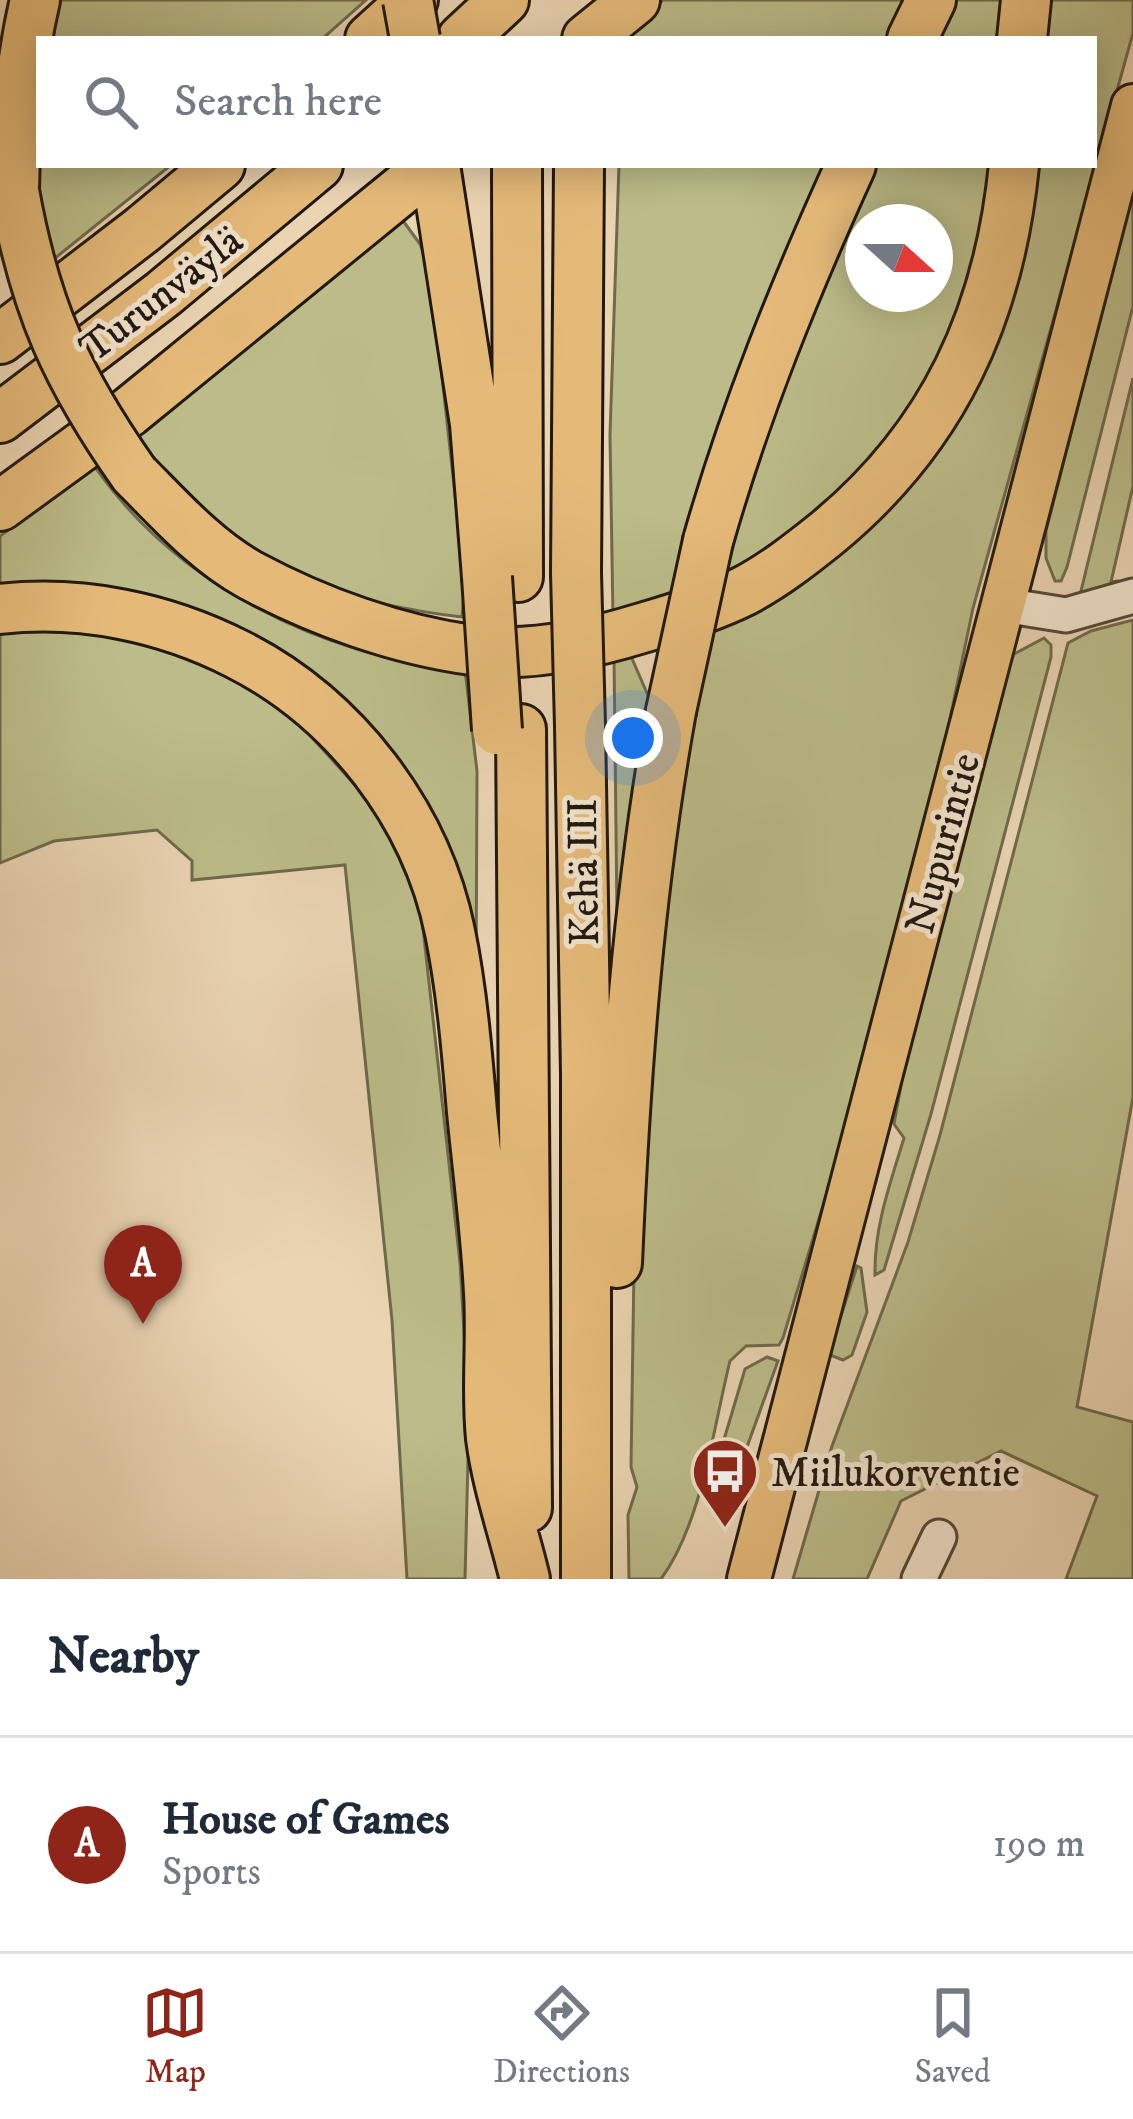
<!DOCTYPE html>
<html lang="en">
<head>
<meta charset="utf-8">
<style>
	body { margin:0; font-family:"IM FELL DW Pica",serif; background:#f2f2f3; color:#1f2937 }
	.compass { position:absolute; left:845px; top:204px; width:108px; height:108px; border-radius:50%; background:#fff; box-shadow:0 6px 30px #0003; rotate:111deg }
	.you { position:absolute; left:633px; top:738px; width:42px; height:42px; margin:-30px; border:9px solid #fff; border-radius:50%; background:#1a73e8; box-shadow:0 0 0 18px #1a73e833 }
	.badge { display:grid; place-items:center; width:78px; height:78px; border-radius:50%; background:#8f2418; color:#fff; font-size:39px; font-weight:700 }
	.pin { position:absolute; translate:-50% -99px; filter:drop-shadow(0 3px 6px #0008) }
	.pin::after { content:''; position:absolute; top:63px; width:42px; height:36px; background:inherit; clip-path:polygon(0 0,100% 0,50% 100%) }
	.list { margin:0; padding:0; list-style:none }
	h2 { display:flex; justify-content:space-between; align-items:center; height:156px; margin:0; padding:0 48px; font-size:51px }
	h2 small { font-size:39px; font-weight:400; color:#747a83 }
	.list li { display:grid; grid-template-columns:78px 1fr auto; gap:36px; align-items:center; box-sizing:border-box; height:216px; padding:0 48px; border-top:3px solid #e0e1e3 }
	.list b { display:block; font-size:45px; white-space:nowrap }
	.list p { margin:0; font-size:39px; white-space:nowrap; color:#747a83 }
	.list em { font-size:39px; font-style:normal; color:#747a83 }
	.icon { flex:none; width:66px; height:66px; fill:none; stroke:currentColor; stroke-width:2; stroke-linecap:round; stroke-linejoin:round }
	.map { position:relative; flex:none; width:1133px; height:1579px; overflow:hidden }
	.search { position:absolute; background:#fff; box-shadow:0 6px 30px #0003; left:36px; right:36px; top:36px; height:132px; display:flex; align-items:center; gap:30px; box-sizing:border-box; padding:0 42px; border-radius:0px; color:#747a83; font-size:45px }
	.sheet { height:372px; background:#fff }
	nav { display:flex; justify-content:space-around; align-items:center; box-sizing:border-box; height:168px; border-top:3px solid #e0e1e3; background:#fff; font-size:33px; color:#747a83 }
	nav a { display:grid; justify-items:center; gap:6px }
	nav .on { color:#8f2418 }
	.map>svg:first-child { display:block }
	.green { fill:#bbbc89; stroke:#6e6a4c; stroke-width:3; fill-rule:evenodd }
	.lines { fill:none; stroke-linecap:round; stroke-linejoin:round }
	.minor-casing { stroke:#534738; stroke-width:39 }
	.major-casing { stroke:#21180f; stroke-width:48 }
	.highway-casing { stroke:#21180f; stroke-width:54 }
	.minor { stroke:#f1e3cd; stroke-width:33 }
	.major { stroke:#e5ba79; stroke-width:42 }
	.highway { stroke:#e5ba79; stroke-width:48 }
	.highway-bridge-casing { stroke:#21180f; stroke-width:54; stroke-linecap:butt }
	.highway-bridge { stroke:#e5ba79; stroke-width:48 }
	.labels { text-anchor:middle; stroke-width:10; stroke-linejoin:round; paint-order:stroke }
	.street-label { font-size:42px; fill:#21180f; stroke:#f1e3cd }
	.poi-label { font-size:42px; fill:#21180f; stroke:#f1e3cd; text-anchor:start }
</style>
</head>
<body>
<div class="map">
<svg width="1133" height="1579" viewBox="0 0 1133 1579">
	<rect width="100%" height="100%" fill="#ead4b2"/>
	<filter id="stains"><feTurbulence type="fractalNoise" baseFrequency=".00167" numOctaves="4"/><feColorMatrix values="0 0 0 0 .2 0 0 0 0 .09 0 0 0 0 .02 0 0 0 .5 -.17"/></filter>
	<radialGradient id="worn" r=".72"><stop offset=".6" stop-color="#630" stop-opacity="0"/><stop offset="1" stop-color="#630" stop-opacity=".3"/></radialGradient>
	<!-- green -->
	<path class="green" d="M54 0H366L322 39H46Z
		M663 0H913L894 39H626V31Z
		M953 0H1006L1001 39H934Z
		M1042 0H1133V33L973 608 922 853 852 1109 783 1338 779 1345 746 1346 730 1361C713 1429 702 1523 661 1579H629L628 1515 637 1487 631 1467 635 1201 662 883 710 629 899 489 1028 165H1094V39H1038Z
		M39 72V165H171L49 263 34 177Z
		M619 165H833L673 593 613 618 610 435Z
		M873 165H992L987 239 941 358 900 429 853 492 761 557 723 573 767 419ZM863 222H935V294H863Z
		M1133 190V306L1067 567 1061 581H1055L1046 558V531Z
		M401 218 420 244 437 290 440 359 465 584 462 617C366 606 249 574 180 502 161 482 147 455 131 432Z
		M1133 378V486L1111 582 1117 581 1116 588 1080 595Z
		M95 467C178 586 323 657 465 670L477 771 476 986 306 674 231 624 171 603 0 589V536Z
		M1133 620V1097L1077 1407 1133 1422V1579H1066L1097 1496 1001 1451 901 1501 867 1579H793L832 1446 908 1242 940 1135 1068 643 1091 631Z
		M0 630 108 632 186 654 259 690 298 722 364 795 389 829 409 874 422 919 460 1263 469 1419 465 1579H407L392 1320 345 865 192 880V861L157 830 54 841 0 863Z
		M1044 638 1051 645V657L931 1114 884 1270 875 1275C874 1227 890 1184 904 1138L894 1124 914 1015 1000 683 1014 654Z
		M630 654 653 707 618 1002 614 656Z
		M857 1266 861 1268 867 1312 852 1355 843 1360 830 1355V1350Z
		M767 1357 778 1361 739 1469 728 1470 720 1453 745 1369Z"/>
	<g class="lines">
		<defs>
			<path id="minor" d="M1004 605 1066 615 1133 596
				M919 1579 939 1537"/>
			<path id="major" d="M749 1579 1133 106"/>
			<path id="highway" d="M370 39 413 0
				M462 39 504 0
				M587 39 635 0
				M912 39 931 0
				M1022 39 1026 0
				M435 165 475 424 487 577
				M517 165 518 577
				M14 191C15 126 20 64 35 0
				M0 339 142 230 220 165
				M0 418 163 294 318 165
				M134 474C170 510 205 550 250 575 317 611 397 640 472 650 528 658 590 644 642 628 677 618 712 607 744 591 773 576 801 554 826 534 944 437 999 315 1014 165
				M0 506 129 412 432 165
				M708 541C745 411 795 288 851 165
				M576 573 579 165
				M0 609C81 600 164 617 237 654 344 708 426 814 450 932 462 991 467 1052 472 1112 478 1172 486 1233 489 1293 492 1341 486 1390 491 1438 497 1485 514 1533 525 1579
				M580 726 586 1074V1579
				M521 729 527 1508
				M617 1263C625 1078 638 894 671 711"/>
		</defs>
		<!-- minor casing -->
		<use href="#minor" class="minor-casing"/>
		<!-- major casing -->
		<use href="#major" class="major-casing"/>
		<!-- highway casing -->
		<use href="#highway" class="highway-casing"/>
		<!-- minor -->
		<use href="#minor" class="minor"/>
		<!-- major -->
		<use href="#major" class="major"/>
		<!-- highway -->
		<use href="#highway" class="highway"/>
		<defs>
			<path id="highway-bridge" d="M408 0 415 39
				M14 191C35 308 66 377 134 474
				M576 573 580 726
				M487 577 497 730
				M671 711 708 541"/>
		</defs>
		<!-- highway-bridge casing -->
		<use href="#highway-bridge" class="highway-bridge-casing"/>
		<!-- highway-bridge -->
		<use href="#highway-bridge" class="highway-bridge"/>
	</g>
	<!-- icons -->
	<defs>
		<symbol id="bus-pin" viewBox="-11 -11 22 30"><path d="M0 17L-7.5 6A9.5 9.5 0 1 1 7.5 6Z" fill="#8f2418" stroke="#f1e3cd"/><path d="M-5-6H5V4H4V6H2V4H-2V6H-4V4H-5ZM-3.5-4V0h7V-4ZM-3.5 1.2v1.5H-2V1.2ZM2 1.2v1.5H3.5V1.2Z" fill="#fff"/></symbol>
	</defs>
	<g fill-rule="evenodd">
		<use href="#bus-pin" x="687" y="1433" width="76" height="104"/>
	</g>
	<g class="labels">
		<!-- street labels -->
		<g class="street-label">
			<text transform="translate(160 293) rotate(-38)" y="15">Turunväylä</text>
			<text transform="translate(941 843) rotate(-75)" y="15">Nupurintie</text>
			<text transform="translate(582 872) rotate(-91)" y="15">Kehä III</text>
		</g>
		<!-- poi labels -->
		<g class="poi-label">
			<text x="771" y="1486">Miilukorventie</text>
		</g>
	</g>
	<rect width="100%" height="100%" filter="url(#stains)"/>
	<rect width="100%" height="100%" fill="url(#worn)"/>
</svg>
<svg class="compass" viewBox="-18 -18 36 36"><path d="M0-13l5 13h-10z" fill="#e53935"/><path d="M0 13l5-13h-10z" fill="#747a83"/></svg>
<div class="you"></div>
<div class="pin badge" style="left:143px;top:1324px">A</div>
<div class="search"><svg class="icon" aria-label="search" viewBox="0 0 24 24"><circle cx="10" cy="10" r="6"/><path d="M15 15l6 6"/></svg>Search here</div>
</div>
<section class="sheet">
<h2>Nearby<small></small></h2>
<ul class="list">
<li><span class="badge">A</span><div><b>House of Games</b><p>Sports</p></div><em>190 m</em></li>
</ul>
</section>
<nav>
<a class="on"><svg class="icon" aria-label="map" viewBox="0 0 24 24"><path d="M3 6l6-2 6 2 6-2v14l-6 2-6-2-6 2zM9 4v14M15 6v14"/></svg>Map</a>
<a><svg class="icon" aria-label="directions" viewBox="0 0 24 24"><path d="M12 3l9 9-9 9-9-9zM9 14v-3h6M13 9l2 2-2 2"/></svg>Directions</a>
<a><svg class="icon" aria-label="saved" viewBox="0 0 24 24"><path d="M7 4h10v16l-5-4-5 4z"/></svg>Saved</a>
</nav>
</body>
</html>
